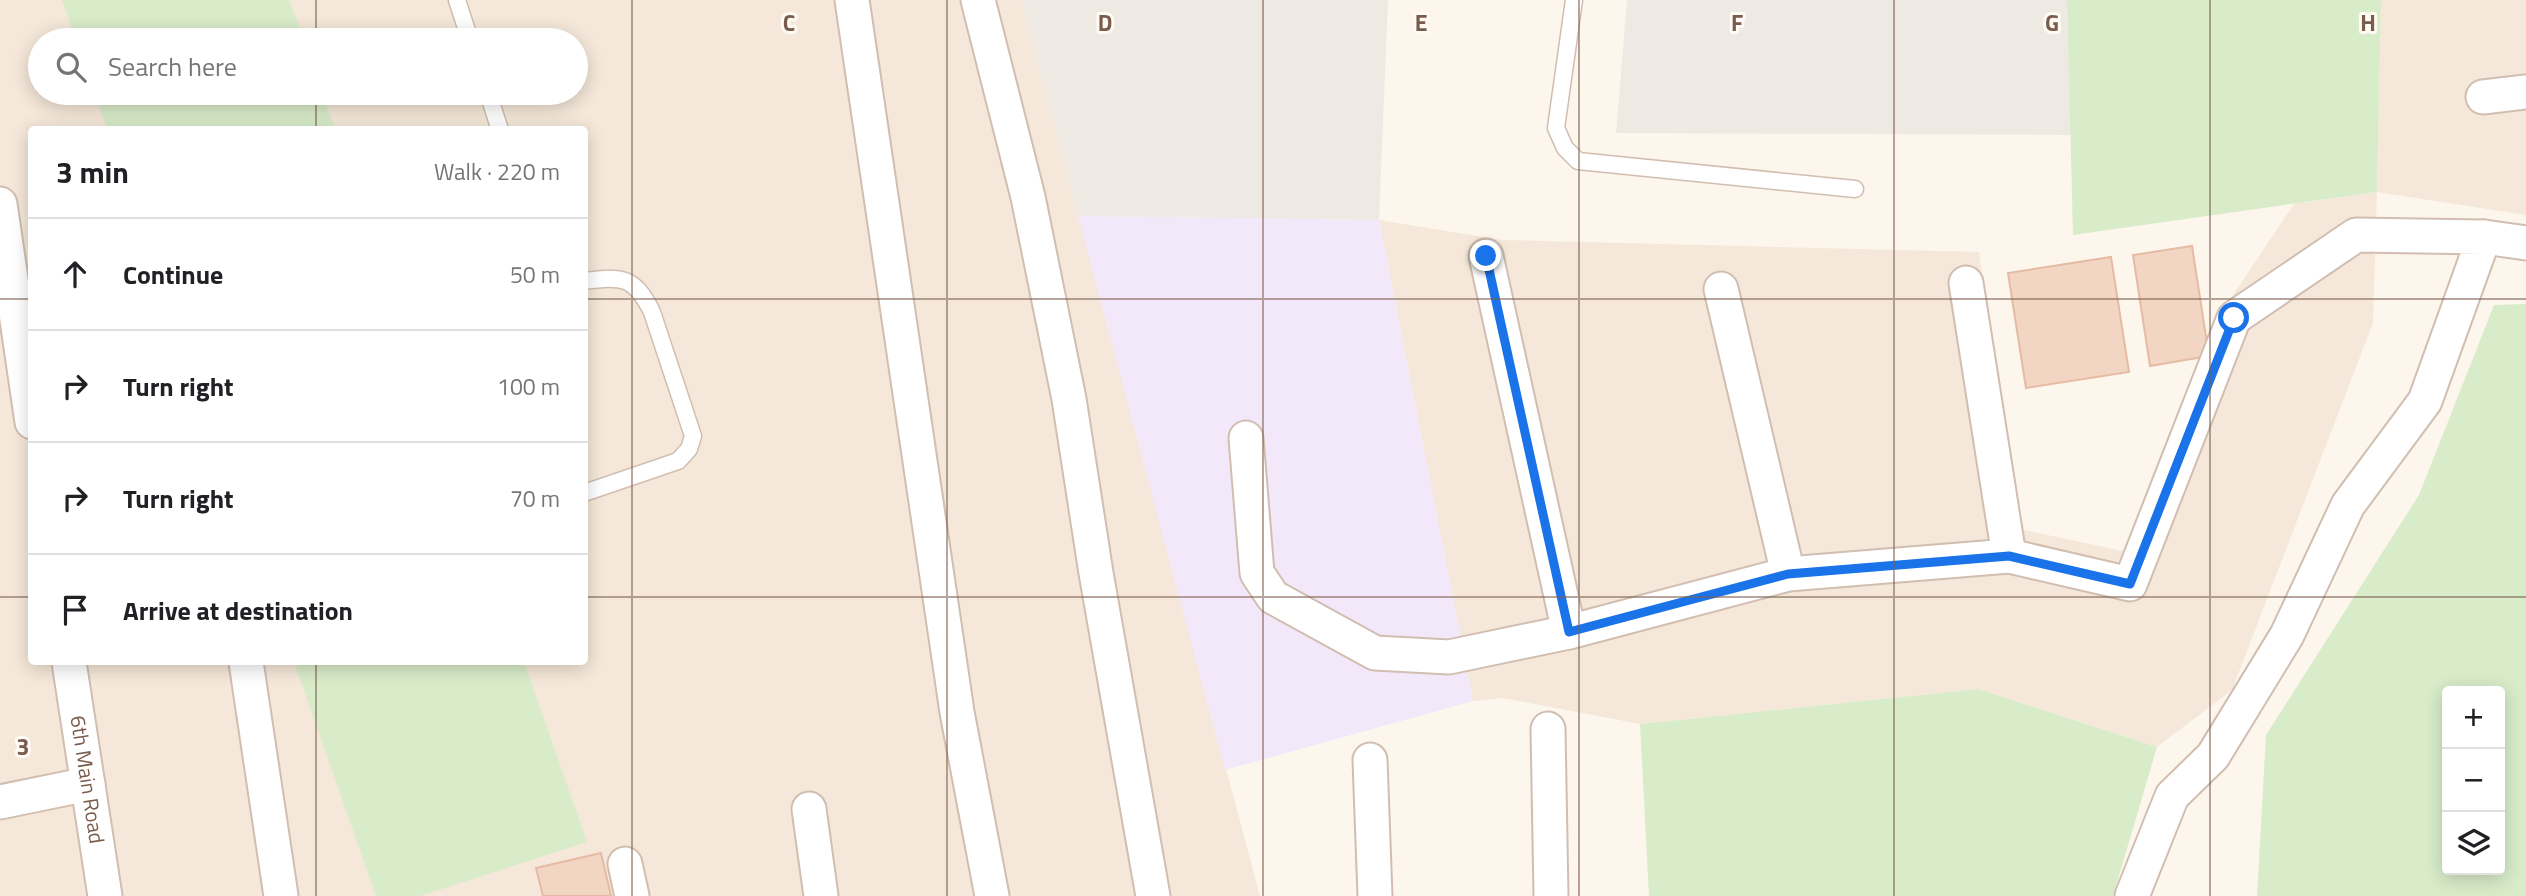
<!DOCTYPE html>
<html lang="en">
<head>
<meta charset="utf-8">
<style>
	body { margin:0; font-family:"Titillium Web",sans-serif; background:#f6f6f6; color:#202124 }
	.controls { position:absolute; right:21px; bottom:21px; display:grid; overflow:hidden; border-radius:7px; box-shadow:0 4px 18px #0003 }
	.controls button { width:63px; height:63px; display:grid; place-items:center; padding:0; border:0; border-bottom:2px solid #e0e0e0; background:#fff; color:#202124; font:35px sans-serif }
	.stop { position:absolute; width:21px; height:21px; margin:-16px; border:5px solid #1a73e8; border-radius:50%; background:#fff }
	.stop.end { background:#1a73e8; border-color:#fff; box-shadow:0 2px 7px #0008 }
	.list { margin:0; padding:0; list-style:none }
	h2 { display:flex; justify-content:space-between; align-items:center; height:91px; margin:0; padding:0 28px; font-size:30px }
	h2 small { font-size:23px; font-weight:400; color:#757577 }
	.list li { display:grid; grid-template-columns:46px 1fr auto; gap:21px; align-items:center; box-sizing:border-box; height:112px; padding:0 28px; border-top:2px solid #e0e0e0 }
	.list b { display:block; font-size:26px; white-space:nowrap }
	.list em { font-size:23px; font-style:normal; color:#757577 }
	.icon { flex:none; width:38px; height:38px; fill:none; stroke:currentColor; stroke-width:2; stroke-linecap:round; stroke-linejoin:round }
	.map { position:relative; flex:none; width:2526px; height:896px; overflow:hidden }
	.search { position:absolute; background:#fff; box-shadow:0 4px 18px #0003; left:28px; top:28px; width:560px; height:77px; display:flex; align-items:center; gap:18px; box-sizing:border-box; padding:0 24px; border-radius:38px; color:#757577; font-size:26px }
	.panel { position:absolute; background:#fff; box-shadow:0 4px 18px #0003; left:28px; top:126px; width:560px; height:539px; border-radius:7px }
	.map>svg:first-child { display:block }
	.residential { fill:#f5e8da; fill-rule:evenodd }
	.industrial { fill:#efe9e4 }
	.education { fill:#f3e8fa }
	.green { fill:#d8ecc9; fill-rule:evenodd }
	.building { fill:#f3d5c3; stroke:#e6bba3; stroke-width:2 }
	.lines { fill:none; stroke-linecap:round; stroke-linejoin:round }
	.lane-casing { stroke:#d1beb0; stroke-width:19 }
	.street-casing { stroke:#d1beb0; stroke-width:37 }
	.lane { stroke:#fff; stroke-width:16 }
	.street { stroke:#fff; stroke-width:33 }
	.route { stroke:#1a73e8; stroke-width:9 }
	.grid { fill:none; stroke:#7a5c4d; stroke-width:2; stroke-opacity:0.55 }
	.labels { text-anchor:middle; stroke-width:6; stroke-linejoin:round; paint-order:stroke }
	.street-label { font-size:21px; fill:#7a5c4d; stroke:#fffaf3 }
	.grid-label { font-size:23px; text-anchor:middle; font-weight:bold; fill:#7a5c4d; stroke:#fffaf3; stroke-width:6; stroke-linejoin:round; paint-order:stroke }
</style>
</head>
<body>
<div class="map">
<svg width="2526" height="896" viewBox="0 0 2526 896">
	<rect width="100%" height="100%" fill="#fdf6ec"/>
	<!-- residential -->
	<path class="residential" d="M0 0H1021L1260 896H0ZM40 40H576V93H40ZM32 130H584V662H32Z
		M2381 0H2526V215L2377 192 2373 323 2232 690 2157 747 1978 689 1640 724 1503 698 1473 701 1379 220 1502 240 1979 252 2019 529 2128 552 2225 307 2294 204 2377 192Z"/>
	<!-- industrial -->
	<path class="industrial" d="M1021 0H1388L1379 220 1078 216Z
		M1627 0H2067L2071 135 1616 133Z"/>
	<!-- education -->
	<path class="education" d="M1078 216 1379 220 1473 701 1225 770Z"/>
	<!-- green -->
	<path class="green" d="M62 0H289L304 40H76Z
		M2067 0H2381L2377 192 2073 235Z
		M94 93H322L335 129H107Z
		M2526 304V896H2257L2266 735 2419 495 2494 305ZM2500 691V870H2447V691Z
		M294 662H524L587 842 420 896H376Z
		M1978 689 2157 747 2113 896H1649L1640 724Z"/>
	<!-- building -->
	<path class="building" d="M2192 246 2209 356 2150 366 2133 255Z
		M2111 257 2129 372 2026 388 2008 273Z
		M601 853 611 896H543L536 868Z"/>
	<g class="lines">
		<defs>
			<path id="lane" d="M457 0 470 40
				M1574 0 1556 128 1565 148 1578 161 1855 189
				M488 93 500 130
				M584 281C622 276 634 276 652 312L693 436 689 449 678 461 584 493"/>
			<g id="street">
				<path d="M852 0 957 712 992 896"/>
				<path d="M978 0 1028 197 1069 399 1096 573 1153 896"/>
				<path d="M2483 97 2526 92"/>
				<path d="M0 204 32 422"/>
				<path d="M2484 237 2526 243"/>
				<path d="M1486 256 1569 632"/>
				<path d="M1966 283 2009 556"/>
				<path d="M1721 289 1788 574"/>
				<path d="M1246 438 1257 573 1273 597 1375 653 1449 657 1569 632 1788 574 2009 556 2130 584 2234 318 2356 235 2484 237 2425 401 2348 505 2287 635 2213 756 2172 796 2132 896"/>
				<path id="s1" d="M69 662 105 896"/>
				<path d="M246 662 281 896"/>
				<path d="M1548 729 1551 896"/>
				<path d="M1370 760 1375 896"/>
				<path d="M0 802 88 784"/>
				<path d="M809 809 821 896"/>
				<path d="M625 864 632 896"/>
			</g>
		</defs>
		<!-- lane casing -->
		<use href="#lane" class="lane-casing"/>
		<!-- street casing -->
		<use href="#street" class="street-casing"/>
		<!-- lane -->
		<use href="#lane" class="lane"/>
		<!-- street -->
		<use href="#street" class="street"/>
	</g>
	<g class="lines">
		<!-- route -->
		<path class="route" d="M1486 256 1569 632 1788 574 2009 556 2130 584 2234 318"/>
	</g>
	<!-- grid -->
	<path class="grid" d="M316 0V40M632 0V896M947 0V896M1263 0V896M1579 0V896M1894 0V896M2210 0V896M316 93V130M0 299H32M584 299H2526M0 597H32M584 597H2526M316 662V896"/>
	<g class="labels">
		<!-- street labels -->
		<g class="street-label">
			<text dy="7" stroke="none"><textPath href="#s1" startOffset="119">6th Main Road</textPath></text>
		</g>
	</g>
	<g class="grid-label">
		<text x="789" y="31">C</text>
		<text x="1105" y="31">D</text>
		<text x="1421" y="31">E</text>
		<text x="1737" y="31">F</text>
		<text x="2052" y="31">G</text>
		<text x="2368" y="31">H</text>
		<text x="23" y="755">3</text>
	</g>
</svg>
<div class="controls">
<button>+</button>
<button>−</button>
<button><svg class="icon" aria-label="layers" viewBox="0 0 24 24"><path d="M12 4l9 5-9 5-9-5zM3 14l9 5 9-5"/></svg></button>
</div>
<div class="stop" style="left:2234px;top:318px"></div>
<div class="stop end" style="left:1486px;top:256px"></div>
<div class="search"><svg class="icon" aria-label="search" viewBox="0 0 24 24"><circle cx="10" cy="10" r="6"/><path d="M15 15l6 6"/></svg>Search here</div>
<section class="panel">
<h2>3 min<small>Walk · 220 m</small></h2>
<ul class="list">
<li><svg class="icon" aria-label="ahead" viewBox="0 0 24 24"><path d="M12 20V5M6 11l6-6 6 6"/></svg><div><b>Continue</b></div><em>50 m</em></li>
<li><svg class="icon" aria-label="right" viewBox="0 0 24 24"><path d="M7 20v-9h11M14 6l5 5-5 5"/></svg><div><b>Turn right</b></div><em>100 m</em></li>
<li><svg class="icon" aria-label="right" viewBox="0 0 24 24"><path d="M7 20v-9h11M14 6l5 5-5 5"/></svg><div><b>Turn right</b></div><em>70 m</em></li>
<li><svg class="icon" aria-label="arrive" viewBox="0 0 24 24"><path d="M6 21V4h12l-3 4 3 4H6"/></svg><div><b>Arrive at destination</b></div></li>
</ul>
</section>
</div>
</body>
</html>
